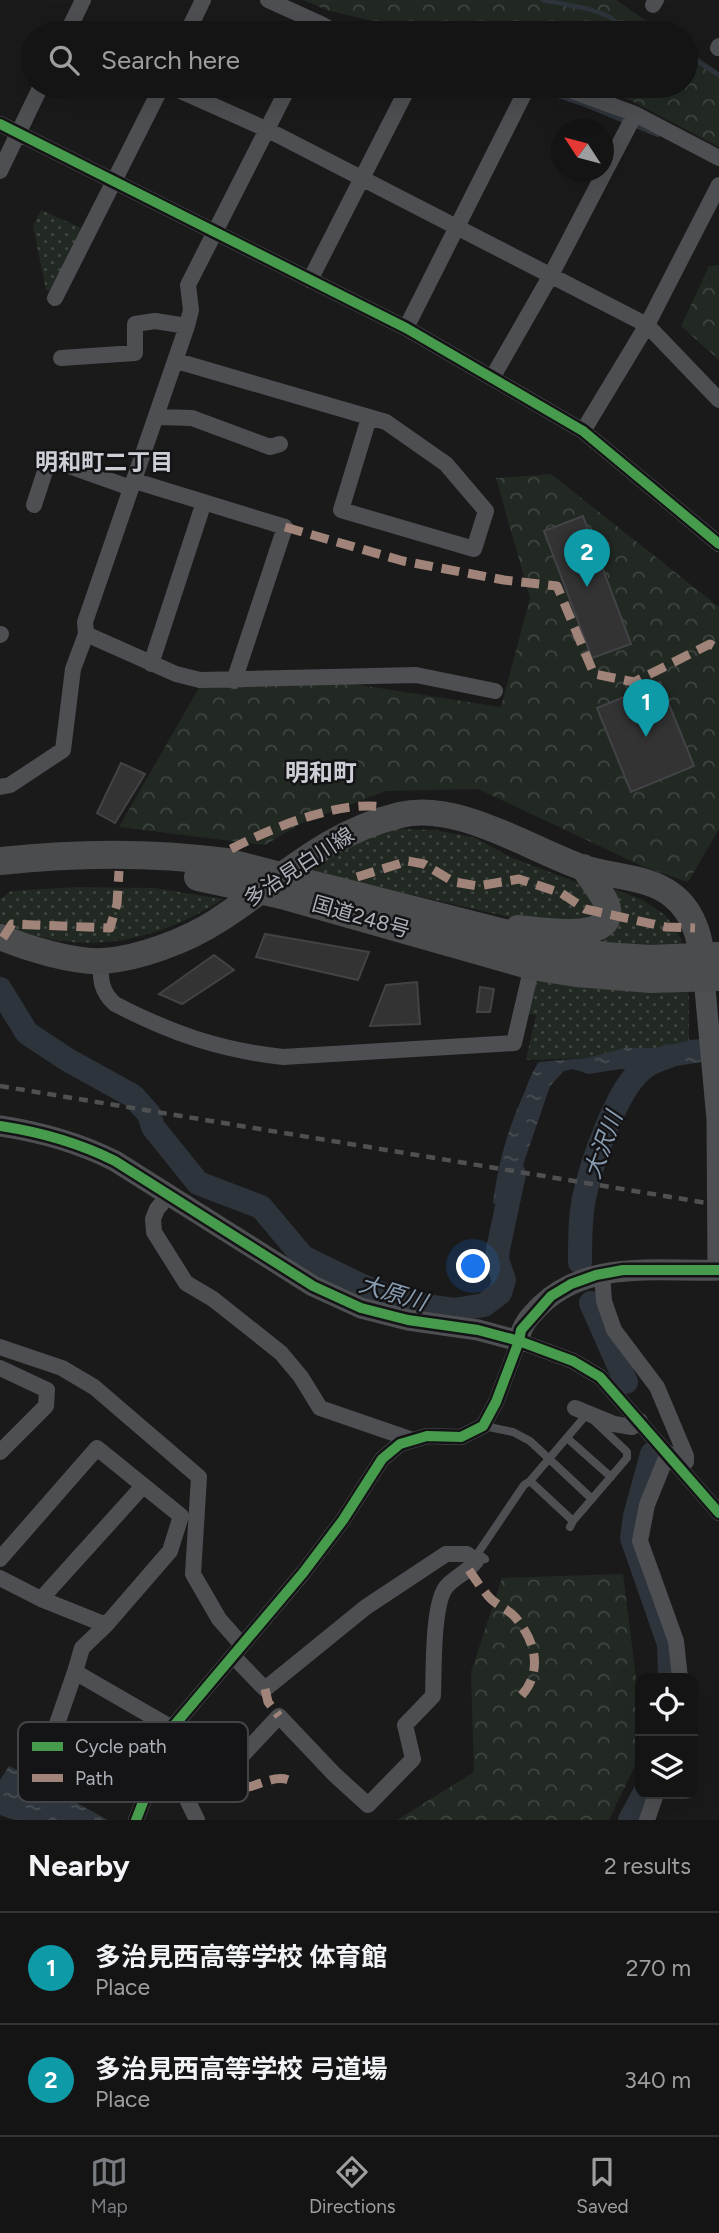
<!DOCTYPE html>
<html lang="en">
<head>
<meta charset="utf-8">
<style>
	body { margin:0; font-family:Figtree,"Noto Sans JP",sans-serif; background:#1d1d1d; color:#f1f3f6 }
	.controls { position:absolute; right:21px; bottom:21px; display:grid; overflow:hidden; border-radius:14px; box-shadow:0 7px 28px #0002 }
	.controls button { width:63px; height:63px; display:grid; place-items:center; padding:0; border:0; border-bottom:2px solid #333334; background:#141414; color:#f1f3f6; font:35px sans-serif }
	.compass { position:absolute; left:551px; top:119px; width:63px; height:63px; border-radius:50%; background:#141414; box-shadow:0 7px 28px #0002; rotate:306deg }
	.you { position:absolute; left:474px; top:1267px; width:24px; height:24px; margin:-18px; border:5px solid #fff; border-radius:50%; background:#1a73e8; box-shadow:0 0 0 10px #1a73e833 }
	.badge { display:grid; place-items:center; width:46px; height:46px; border-radius:50%; background:#797c81; color:#fff; font-size:23px; font-weight:700 }
	.pin { position:absolute; translate:-50% -58px; filter:drop-shadow(0 2px 4px #0008) }
	.pin::after { content:''; position:absolute; top:37px; width:24px; height:21px; background:inherit; clip-path:polygon(0 0,100% 0,50% 100%) }
	.list { margin:0; padding:0; list-style:none }
	h2 { display:flex; justify-content:space-between; align-items:center; height:91px; margin:0; padding:0 28px; font-size:30px }
	h2 small { font-size:23px; font-weight:400; color:#9d9ea0 }
	.list li { display:grid; grid-template-columns:46px 1fr auto; gap:21px; align-items:center; box-sizing:border-box; height:112px; padding:0 28px; border-top:2px solid #333334 }
	.list b { display:block; font-size:26px; white-space:nowrap }
	.list p { margin:0; font-size:23px; white-space:nowrap; color:#9d9ea0 }
	.list em { font-size:23px; font-style:normal; color:#9d9ea0 }
	.icon { flex:none; width:38px; height:38px; fill:none; stroke:currentColor; stroke-width:2; stroke-linecap:round; stroke-linejoin:round }
	.map { position:relative; flex:none; width:719px; height:1820px; overflow:hidden }
	.search { position:absolute; background:#141414; box-shadow:0 7px 28px #0002; left:21px; right:21px; top:21px; height:77px; display:flex; align-items:center; gap:18px; box-sizing:border-box; padding:0 24px; border-radius:38px; color:#9d9ea0; font-size:26px }
	.sheet { height:315px; background:#141414 }
	nav { display:flex; justify-content:space-around; align-items:center; box-sizing:border-box; height:98px; border-top:2px solid #333334; background:#141414; font-size:19px; color:#9d9ea0 }
	nav a { display:grid; justify-items:center; gap:4px }
	nav .on { color:#797c81 }
	.map>svg:first-child { display:block }
	.forest { fill:url(#forest-crowns) }
	.park { fill:url(#park-dots) }
	.water { fill:url(#water-ripples) }
	.lines { fill:none; stroke-linecap:round; stroke-linejoin:round }
	.stream { stroke:#2e343b; stroke-width:4.5 }
	.river { stroke:#2e343b; stroke-width:24 }
	.building { fill:#333334; stroke:#424346; stroke-width:2 }
	.service { stroke:#4e4f52; stroke-width:8 }
	.minor { stroke:#4e4f52; stroke-width:16 }
	.tertiary { stroke:#4e4f52; stroke-width:21 }
	.primary { stroke:#4b4c4e; stroke-width:26 }
	.trunk { stroke:#4b4c4e; stroke-width:28 }
	.rail { stroke:#4f5052; stroke-width:4.5; stroke-dasharray:9 7; stroke-linecap:butt }
	.trunk-bridge { stroke:#4b4c4e; stroke-width:28 }
	.quiet { stroke:#a18479; stroke-width:9; stroke-dasharray:18 9; stroke-linecap:butt }
	.cycleway-casing { stroke:#141416; stroke-width:15 }
	.cycleway { stroke:#469c4c; stroke-width:10 }
	.labels { text-anchor:middle; stroke-width:5; stroke-linejoin:round; paint-order:stroke }
	.street-label { font-size:21px; fill:#acb0b9; stroke:#141416 }
	.neighbourhood-label { font-size:23px; font-weight:bold; fill:#cdcfd6; stroke:#141416 }
	.water-label { font-size:23px; font-style:italic; fill:#879cb1; stroke:#141416 }
	.quarter-label { font-size:24px; font-weight:bold; fill:#cdcfd6; stroke:#141416 }
	.key { fill:#141416; stroke:#424347; stroke-width:2 }
	.key-label { font-size:19px; fill:#acb0b9 }
</style>
</head>
<body>
<div class="map">
<svg width="719" height="1820" viewBox="0 0 719 1820">
	<defs>
		<pattern id="forest-crowns" width="20" height="18" patternUnits="userSpaceOnUse" patternTransform="scale(1.75)"><rect width="20" height="18" fill="#222923"/><path d="M2 6a3 3 0 1 1 6 0M12 15a3 3 0 1 1 6 0" fill="none" stroke="#3f4641"/></pattern>
		<pattern id="park-dots" width="8" height="8" patternUnits="userSpaceOnUse" patternTransform="scale(1.75)"><rect width="8" height="8" fill="#222923"/><path d="M2 2h.1M6 6h.1" fill="none" stroke="#3f4641" stroke-width="1.8" stroke-linecap="round"/></pattern>
		<pattern id="water-ripples" width="26" height="14" patternUnits="userSpaceOnUse" patternTransform="scale(1.75)"><rect width="26" height="14" fill="#2e343b"/><path d="M2 4q2-2 4 0t4 0M15 11q2-2 4 0t4 0" fill="none" stroke="#4a4f55"/></pattern>
	</defs>
	<rect width="100%" height="100%" fill="#1a1a1a"/>
	<!-- forest -->
	<path class="forest" d="M303 0H616L664 33H421L327 10Z
		M686 49 719 72V147L630 100 586 86H686Z
		M719 265V360L681 326 709 266Z
		M551 474 719 607V829L688 882 644 867 478 789 386 791 302 823 265 845 119 827 200 686 347 683 501 707 530 598 496 478Z
		M623 1574 640 1710V1755L609 1820H397L474 1772 471 1672 502 1578Z"/>
	<!-- park -->
	<path class="park" d="M41 210 84 229 52 293 46 290 33 226Z
		M392 829 435 830 476 838 510 857 576 882 611 888 641 899 665 915 677 931 681 939 689 998V1040L659 1048H625L587 1058 526 1060 536 1015 526 1014 544 925 343 879 312 869 336 850Z
		M77 887 154 888 223 899C152 945 79 957 0 924V899L11 891Z"/>
	<!-- water -->
	<path class="water" d="M719 1038V1059L646 1071 620 1069 589 1074 573 1069 564 1071 550 1086 524 1162 513 1208 493 1203C498 1164 508 1128 525 1091 529 1081 532 1071 539 1062L587 1058 625 1048H659L689 1040Z
		M9 1766 108 1820H15L0 1815V1780Z"/>
	<g class="lines">
		<!-- stream -->
		<path class="stream" d="M543 0 589 9 608 16 633 33
			M686 54 719 75
			M532 87 583 104 658 135"/>
		<!-- river -->
		<path class="river" d="M0 989 27 1033 68 1060 133 1096 149 1114 153 1127 198 1183 261 1207 303 1257 356 1283 394 1299 419 1305 454 1310 484 1305 500 1293 504 1280 497 1260 498 1249 514 1174
			M580 1262C580 1240 580 1219 584 1198 591 1165 617 1086 645 1067 651 1062 662 1059 669 1056
			M591 1303 626 1382
			M652 1454 635 1516 632 1538 669 1644 670 1678
			M630 1820 644 1794"/>
	</g>
	<!-- building -->
	<path class="building" d="M583 516 631 644 592 658 544 531Z
		M660 682 694 766 631 792 597 708Z
		M121 763 145 774 115 823 97 813Z
		M265 934 369 952 358 980 256 957Z
		M214 955 234 970 182 1004 159 994Z
		M417 982 420 1024 370 1026 386 985Z
		M480 987 494 989 490 1012H477Z"/>
	<g class="lines">
		<!-- service -->
		<path class="service" d="M484 1426 513 1432 530 1441 592 1499
			M567 1438 611 1477
			M530 1481 573 1521
			M476 1561 485 1559 478 1553 524 1485 530 1481 587 1414 627 1452V1458L573 1521 570 1527"/>
		<!-- minor -->
		<path class="minor" d="M268 0 321 24 337 33
			M653 5 656 0
			M67 33 83 0
			M187 33 203 0
			M718 48 719 46
			M169 86 266 129 647 325 719 400
			M559 86 635 114 719 158
			M0 124 406 328 492 378 583 431 719 544
			M0 171 41 86
			M310 280 409 86
			M55 298 162 86
			M406 328 528 86
			M61 358 135 353V324L155 321 187 326
			M177 361 386 422 446 464 486 511 474 549 341 510 369 418
			M492 378 551 275 635 114
			M157 417 192 418 270 447 280 444
			M583 431 647 325 719 185
			M135 481 285 527 234 681
			M34 505 49 459 131 488
			M86 634 176 674 200 680 416 675 495 691
			M0 635 1 634
			M151 664 204 502
			M0 787 10 785 63 750 73 669 86 634 85 622 187 326 191 310 188 285 289 86
			M101 961C100 979 101 992 115 1004 171 1033 219 1050 283 1057L514 1043 532 966
			M169 1195 157 1209 153 1219 154 1232 186 1283 213 1299 281 1353 301 1377 320 1408 413 1440
			M602 1274 604 1301 614 1330 657 1387 686 1456V1462L680 1467
			M0 1347 62 1368 94 1387 199 1477 193 1574 219 1619 242 1645
			M0 1368 47 1390 46 1406 0 1452
			M575 1408 614 1424 632 1427 640 1421
			M668 1453 647 1505 640 1541 676 1641 680 1678
			M0 1559 97 1448 181 1516 170 1551 106 1625 82 1648 75 1672 172 1728
			M0 1578 41 1599 106 1625
			M41 1599 143 1486
			M51 1741 75 1672
			M163 1751 167 1770 184 1793 197 1820
			M91 1764 147 1792
			M184 1793 237 1761 279 1716 334 1774 368 1805 413 1759 405 1725 433 1696C434 1673 432 1602 447 1586 455 1577 468 1572 476 1561L467 1554H446L366 1607 265 1689 234 1657
			M136 1820 172 1728 303 1573 343 1520 382 1459 400 1444 427 1436 461 1437 483 1426 496 1402 519 1341 573 1361 600 1377 719 1513
			M647 1820 656 1794"/>
		<!-- tertiary -->
		<path class="tertiary" d="M704 978 717 1119 718 1270
			M0 1126C40 1132 79 1143 115 1161L313 1286 361 1308 408 1320 478 1330 519 1341C521 1325 530 1316 541 1305 589 1259 659 1272 719 1270"/>
		<!-- primary -->
		<path class="primary" d="M518 928C536 929 614 944 608 909 606 897 590 878 583 867
			M0 937C26 948 75 963 103 961 138 959 188 940 217 921 280 881 325 833 400 815 457 801 528 848 581 867 610 877 648 876 672 895 697 914 702 946 704 976"/>
		<!-- trunk -->
		<path class="trunk" d="M0 861C78 853 148 852 226 862
			M299 881 559 947 604 956 650 959 719 956
			M282 895 532 966 576 973 651 979 719 977"/>
		<!-- rail -->
		<path class="rail" d="M0 1086 719 1205"/>
		<!-- trunk-bridge -->
		<path class="trunk-bridge" d="M226 862 296 880
			M198 877 282 895"/>
		<!-- quiet -->
		<path class="quiet" d="M285 527 403 561 504 580 557 586 594 674 634 682 710 644 719 649
			M231 849C271 828 339 800 384 807
			M357 877 408 861 424 864 454 882 478 886 519 879 561 893 585 909 666 927 695 928
			M3 938 12 924 110 928 117 904 119 871
			M469 1570C475 1579 482 1589 489 1597 496 1605 508 1609 515 1617 536 1641 543 1672 521 1696
			M265 1689 268 1702 279 1716
			M222 1771 233 1780 248 1787C262 1784 277 1774 291 1781"/>
		<defs>
			<path id="cycleway" d="M0 124 406 328 492 378 583 431 719 544
				M0 1126C40 1132 79 1143 115 1161L313 1286 361 1308 408 1320 478 1330 519 1341 573 1361 600 1377 719 1513
				M136 1820 172 1728 303 1573 343 1520 382 1459 400 1444 427 1436 461 1437 483 1426 496 1402 519 1341 521 1330 551 1296 571 1284 596 1275 623 1270H719"/>
		</defs>
		<!-- cycleway casing -->
		<use href="#cycleway" class="cycleway-casing"/>
		<!-- cycleway -->
		<use href="#cycleway" class="cycleway"/>
	</g>
	<g class="labels">
		<!-- street labels -->
		<g class="street-label">
			<text transform="translate(299 867) rotate(-33)" y="7">多治見白川線</text>
			<text transform="translate(361 917) rotate(16)" y="7">国道248号</text>
		</g>
		<!-- neighbourhood labels -->
		<g class="neighbourhood-label">
			<text x="104" y="470">明和町二丁目</text>
		</g>
		<!-- water labels -->
		<g class="water-label">
			<text transform="translate(603 1145) rotate(-70)" y="8">大沢川</text>
			<text transform="translate(393 1293) rotate(17)" y="8">大原川</text>
		</g>
		<!-- quarter labels -->
		<g class="quarter-label">
			<text x="321" y="781">明和町</text>
		</g>
	</g>
	<!-- legend -->
	<rect x="18" y="1722" width="230" height="80" rx="10" class="key"/>
	<rect x="32" y="1742" width="31" height="9" fill="#469c4c"/>
	<rect x="32" y="1774" width="31" height="8" fill="#a18479"/>
	<g class="key-label">
		<text x="75" y="1753">Cycle path</text>
		<text x="75" y="1785">Path</text>
	</g>
</svg>
<div class="controls">
<button><svg class="icon" aria-label="locate" viewBox="0 0 24 24"><circle cx="12" cy="12" r="6"/><path d="M12 2v4M12 18v4M2 12h4M18 12h4"/></svg></button>
<button><svg class="icon" aria-label="layers" viewBox="0 0 24 24"><path d="M12 4l9 5-9 5-9-5zM3 14l9 5 9-5"/></svg></button>
</div>
<svg class="compass" viewBox="-18 -18 36 36"><path d="M0-13l5 13h-10z" fill="#e53935"/><path d="M0 13l5-13h-10z" fill="#9d9ea0"/></svg>
<div class="you"></div>
<div class="pin badge" style="left:646px;top:737px;background:#0f9aa8">1</div>
<div class="pin badge" style="left:587px;top:587px;background:#0f9aa8">2</div>
<div class="search"><svg class="icon" aria-label="search" viewBox="0 0 24 24"><circle cx="10" cy="10" r="6"/><path d="M15 15l6 6"/></svg>Search here</div>
</div>
<section class="sheet">
<h2>Nearby<small>2 results</small></h2>
<ul class="list">
<li><span class="badge" style="background:#0f9aa8">1</span><div><b>多治見西高等学校 体育館</b><p>Place</p></div><em>270 m</em></li>
<li><span class="badge" style="background:#0f9aa8">2</span><div><b>多治見西高等学校 弓道場</b><p>Place</p></div><em>340 m</em></li>
</ul>
</section>
<nav>
<a class="on"><svg class="icon" aria-label="map" viewBox="0 0 24 24"><path d="M3 6l6-2 6 2 6-2v14l-6 2-6-2-6 2zM9 4v14M15 6v14"/></svg>Map</a>
<a><svg class="icon" aria-label="directions" viewBox="0 0 24 24"><path d="M12 3l9 9-9 9-9-9zM9 14v-3h6M13 9l2 2-2 2"/></svg>Directions</a>
<a><svg class="icon" aria-label="saved" viewBox="0 0 24 24"><path d="M7 4h10v16l-5-4-5 4z"/></svg>Saved</a>
</nav>
</body>
</html>
